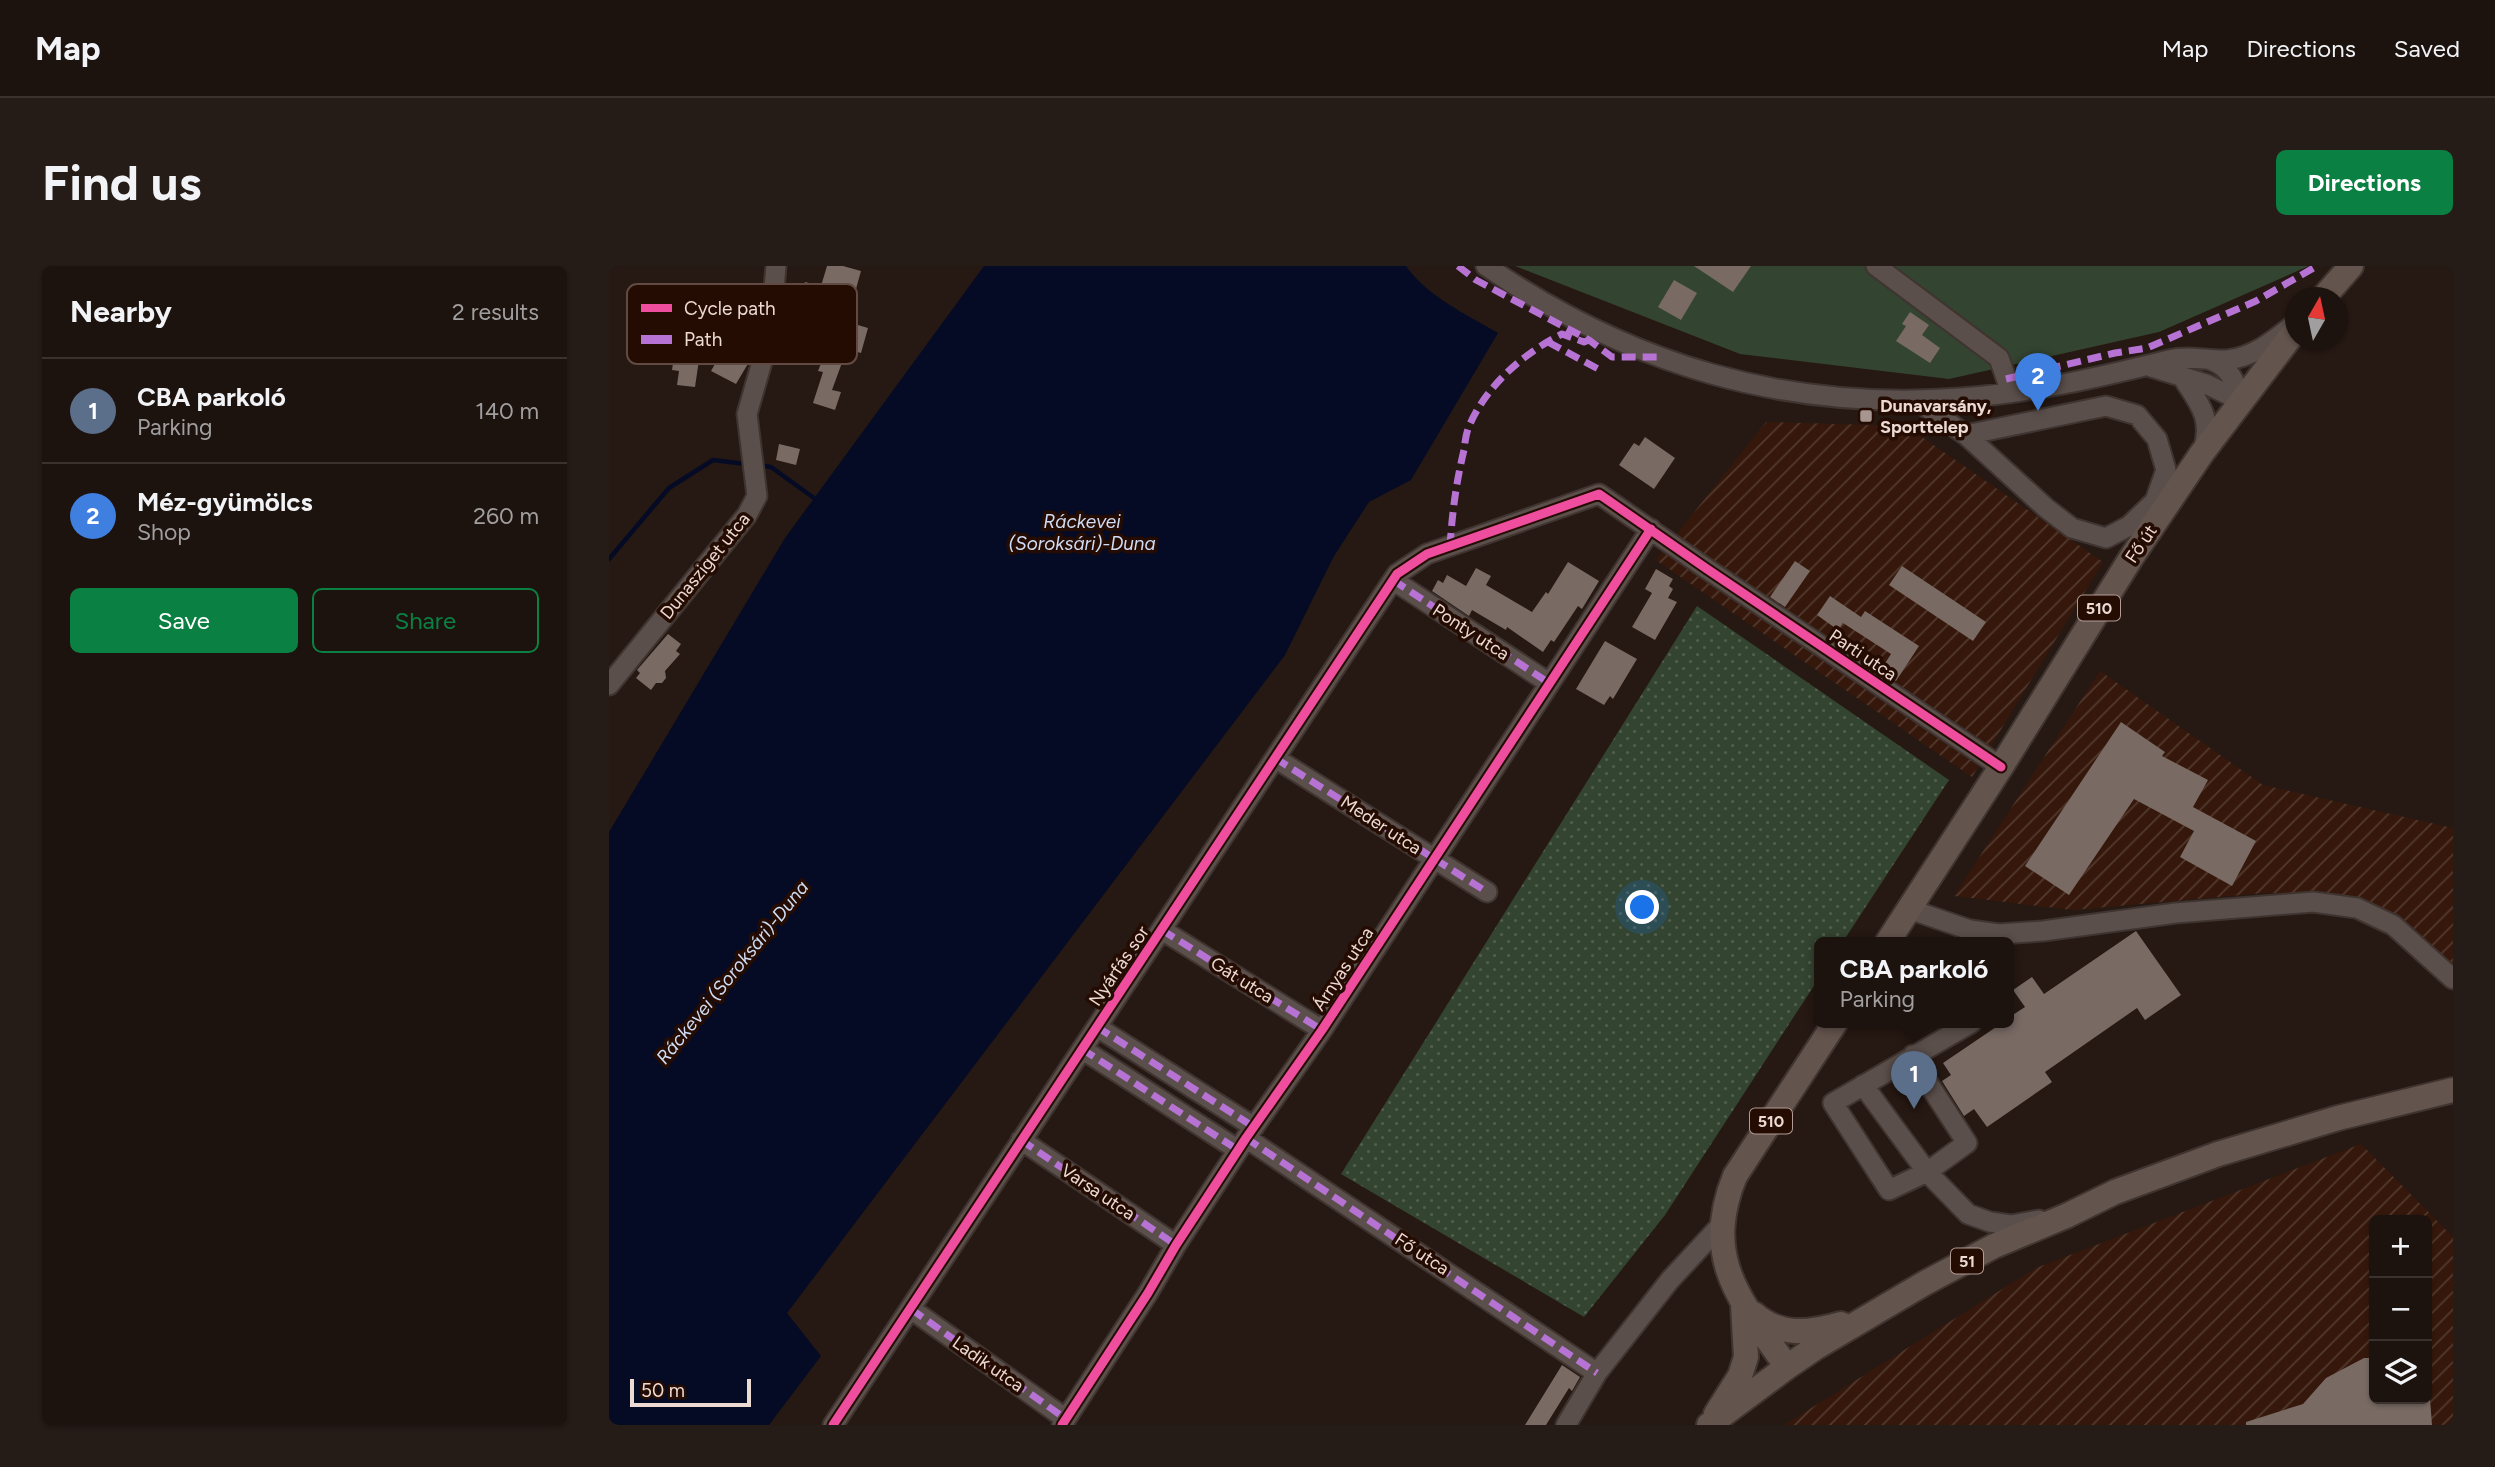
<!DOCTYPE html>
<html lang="en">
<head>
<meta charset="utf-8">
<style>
	body { margin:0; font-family:Figtree,sans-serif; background:#251b17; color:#f1f3f6 }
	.controls { position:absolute; right:21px; bottom:21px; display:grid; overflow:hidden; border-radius:10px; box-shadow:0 2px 5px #0004 }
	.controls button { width:63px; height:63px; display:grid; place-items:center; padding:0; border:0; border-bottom:2px solid #3a322e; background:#1c120e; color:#f1f3f6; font:35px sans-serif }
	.compass { position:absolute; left:1676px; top:21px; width:63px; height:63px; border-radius:50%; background:#1c120e; box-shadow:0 2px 5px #0004; rotate:9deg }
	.scale { position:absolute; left:21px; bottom:18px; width:121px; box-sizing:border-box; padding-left:7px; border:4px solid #eddad3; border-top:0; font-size:19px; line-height:24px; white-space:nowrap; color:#eddad3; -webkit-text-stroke:5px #240c03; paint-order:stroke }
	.you { position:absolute; left:1034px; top:642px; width:24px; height:24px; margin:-18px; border:5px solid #fff; border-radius:50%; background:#1a73e8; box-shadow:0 0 0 10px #1a73e833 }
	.badge { display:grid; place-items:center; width:46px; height:46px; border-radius:50%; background:#0b8043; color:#fff; font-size:23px; font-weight:700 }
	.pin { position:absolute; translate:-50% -58px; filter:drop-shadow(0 2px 4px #0008) }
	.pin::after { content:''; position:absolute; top:37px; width:24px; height:21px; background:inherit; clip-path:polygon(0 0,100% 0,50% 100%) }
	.popup { position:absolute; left:1205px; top:671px; width:200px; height:91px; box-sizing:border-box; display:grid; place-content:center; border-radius:10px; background:#1c120e; filter:drop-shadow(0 2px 5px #0005); font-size:23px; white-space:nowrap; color:#a09e9e }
	.popup b { font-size:26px; color:#f1f3f6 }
	.popup::after { content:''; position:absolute; left:50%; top:100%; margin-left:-14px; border:14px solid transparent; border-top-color:#1c120e }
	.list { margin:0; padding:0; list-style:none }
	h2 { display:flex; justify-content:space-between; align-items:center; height:91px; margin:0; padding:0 28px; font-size:30px }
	h2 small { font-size:23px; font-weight:400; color:#a09e9e }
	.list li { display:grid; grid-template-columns:46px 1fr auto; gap:21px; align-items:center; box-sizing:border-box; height:105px; padding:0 28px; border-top:2px solid #3a322e }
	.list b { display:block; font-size:26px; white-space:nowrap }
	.list p { margin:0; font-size:23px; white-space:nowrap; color:#a09e9e }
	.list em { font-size:23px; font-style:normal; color:#a09e9e }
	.actions { display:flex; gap:14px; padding:21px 28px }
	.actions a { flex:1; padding:16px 0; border:2px solid #0b8043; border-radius:10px; text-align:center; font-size:24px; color:#0b8043 }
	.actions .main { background:#0b8043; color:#fff }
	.icon { flex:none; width:38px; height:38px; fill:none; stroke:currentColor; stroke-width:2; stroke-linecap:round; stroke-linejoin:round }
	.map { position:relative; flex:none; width:1844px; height:1159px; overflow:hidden; border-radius:10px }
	header { display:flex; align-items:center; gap:42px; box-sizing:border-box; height:98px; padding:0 35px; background:#1c120e; border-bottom:2px solid #3a322e }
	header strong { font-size:33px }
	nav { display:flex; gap:38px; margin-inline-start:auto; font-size:24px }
	.intro { display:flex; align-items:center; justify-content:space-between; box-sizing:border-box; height:168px; padding:0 42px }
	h1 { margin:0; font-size:49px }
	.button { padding:18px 32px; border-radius:10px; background:#0b8043; color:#fff; font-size:24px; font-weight:700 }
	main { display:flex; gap:42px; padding:0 42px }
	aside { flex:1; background:#1c120e; border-radius:10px; box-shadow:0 2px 5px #0004 }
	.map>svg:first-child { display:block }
	.industrial { fill:url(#industrial-furrows); fill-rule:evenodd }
	.grass { fill:url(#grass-dots) }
	.garden { fill:#334430 }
	.water { fill:#050b24 }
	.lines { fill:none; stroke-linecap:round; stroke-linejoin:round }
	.stream { stroke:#050b24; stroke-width:4.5 }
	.building { fill:#796a64 }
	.minor-casing { stroke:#3f3430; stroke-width:23 }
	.major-casing { stroke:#3f3430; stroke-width:28 }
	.minor { stroke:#5b4f4b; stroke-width:19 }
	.major { stroke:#64544e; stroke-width:24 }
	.quiet { stroke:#b673d3; stroke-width:7; stroke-dasharray:14 7; stroke-linecap:butt }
	.cycleway-casing { stroke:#240c03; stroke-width:13 }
	.cycleway { stroke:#ef4d9e; stroke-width:9 }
	.poi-dot { fill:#a7968f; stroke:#240c03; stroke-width:2.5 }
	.labels { text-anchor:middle; stroke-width:7; stroke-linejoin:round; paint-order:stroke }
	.shield { fill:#240c03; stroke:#b19c95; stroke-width:2 }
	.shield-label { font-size:16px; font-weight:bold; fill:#eddad3 }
	.poi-label { font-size:18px; font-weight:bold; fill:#eddad3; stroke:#240c03; text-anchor:start }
	.street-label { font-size:18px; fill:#eddad3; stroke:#240c03 }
	.water-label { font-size:19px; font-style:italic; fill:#d0dcf5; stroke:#240c03 }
	.key { fill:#240c03; stroke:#604a41; stroke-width:2 }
	.key-label { font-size:19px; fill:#eddad3 }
</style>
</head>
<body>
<header>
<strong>Map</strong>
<nav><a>Map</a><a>Directions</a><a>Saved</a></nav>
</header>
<div class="intro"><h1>Find us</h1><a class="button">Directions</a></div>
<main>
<aside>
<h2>Nearby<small>2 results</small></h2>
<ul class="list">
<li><span class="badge" style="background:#5c6f8a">1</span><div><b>CBA parkoló</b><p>Parking</p></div><em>140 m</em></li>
<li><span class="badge" style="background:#3f7fe0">2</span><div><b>Méz-gyümölcs</b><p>Shop</p></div><em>260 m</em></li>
</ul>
<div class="actions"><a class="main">Save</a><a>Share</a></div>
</aside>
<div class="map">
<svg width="1844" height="1159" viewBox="0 0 1844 1159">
	<defs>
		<pattern id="industrial-furrows" width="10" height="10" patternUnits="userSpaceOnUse" patternTransform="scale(1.75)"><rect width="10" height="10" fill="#35180b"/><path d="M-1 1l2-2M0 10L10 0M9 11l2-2" fill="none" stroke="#53392e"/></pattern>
		<pattern id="grass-dots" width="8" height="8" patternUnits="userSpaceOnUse" patternTransform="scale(1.75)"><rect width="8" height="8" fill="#334430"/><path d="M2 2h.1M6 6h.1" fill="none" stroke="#515e4d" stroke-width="1.8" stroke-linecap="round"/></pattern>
	</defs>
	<rect width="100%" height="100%" fill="#261812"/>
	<!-- industrial -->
	<path class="industrial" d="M1157 156 1297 160 1494 296 1363 511 1047 294Z
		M1491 405 1654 519 1844 562V703L1801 659 1750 636 1714 628 1655 627 1464 644 1345 630Z
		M1752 878 1844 971V1159H1175L1427 1002ZM1765 954H1818V1133H1765Z"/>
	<!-- grass -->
	<path class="grass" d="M1088 340 1340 514 1233 677H1210V712L1056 949 975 1051 732 908Z"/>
	<!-- garden -->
	<path class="garden" d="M906 0H1700L1550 66 1340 113 1131 88Z"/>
	<!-- water -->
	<path class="water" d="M375 0H797C819 31 857 48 889 67L802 214 760 236 725 290 676 389 178 1047 212 1090 160 1159H0V566L176 272Z"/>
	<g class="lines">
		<!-- stream -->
		<path class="stream" d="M149 199 162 201 205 232
			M0 293 60 222 104 194 137 198"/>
	</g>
	<!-- building -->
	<path class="building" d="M218 0H234L252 5 247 23 233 19 226 42 191 32 196 16 212 20Z
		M1085 0H1142L1124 26Z
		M1065 14 1088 27 1072 54 1049 41Z
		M1301 46 1320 59 1313 69 1331 82 1321 97 1287 75 1297 60 1293 58Z
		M225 52 259 62 252 87 238 83 223 124 232 126 226 144 204 137 214 106 209 105 220 77H218Z
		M74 78 92 80 86 121 68 119 70 105 63 104 66 84 73 85Z
		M115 82 140 96 127 118 102 105Z
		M1036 171 1066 192 1045 223 1010 199 1025 177 1030 180Z
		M170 178 191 183 187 199 167 194Z
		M1186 295 1201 305 1176 341 1161 331Z
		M959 296 990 315 973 343 969 340 945 376 942 374 934 386 898 361 897 364 863 344 860 350 823 325 829 314 834 317 838 309 857 320 867 302 882 310 877 319 923 346 937 326 939 328Z
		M1293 300 1377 356 1364 375 1280 319Z
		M1047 303 1064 313 1060 320 1064 323 1059 332 1068 336 1046 374 1023 361 1043 327 1036 323Z
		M1221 330 1252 351 1256 345 1310 380 1287 415 1271 405 1282 388 1234 357 1229 364 1208 349Z
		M59 368 72 378 67 385 71 388 56 405 57 412 53 417H47L42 424 27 412 31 407 28 404Z
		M996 375 1028 393 1004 433 1001 430 995 439 967 423Z
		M1512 456 1556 486 1553 490 1599 514 1584 541 1647 575 1623 620 1571 591 1585 565 1525 533 1460 629 1416 600Z
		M1527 665 1572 729 1536 754 1528 742 1436 806 1443 816 1378 861 1365 843 1355 850 1333 815 1342 809 1334 797 1393 757H1399V752L1416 741 1404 724 1423 711 1435 728Z
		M1755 1092H1765V1133H1821L1823 1159H1637V1156L1694 1138 1717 1112Z
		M953 1099 971 1111 963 1125 960 1122 937 1159H916Z"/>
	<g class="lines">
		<defs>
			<path id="minor" d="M877 0C1022 99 1176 145 1352 132 1422 127 1492 111 1560 94 1579 89 1599 95 1618 94 1644 91 1663 76 1683 60
				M1267 0 1390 92 1402 126
				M1601 94C1620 100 1627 116 1632 135
				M1542 101 1597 118 1632 135
				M1572 109C1588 135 1605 151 1594 184
				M1307 134 1357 169 1497 140 1528 149 1548 173 1557 204 1546 235 1520 260 1497 272 1463 262 1437 242 1357 169
				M784 314 940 417
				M0 419 138 249 148 230 138 148 161 68 167 0
				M666 492 878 626
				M1300 643 1361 664 1390 668 1434 665 1567 647 1704 636 1748 642 1784 659 1844 713
				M553 664 713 764
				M488 761 645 861
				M473 783 629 884
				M1304 789 1310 803 1358 877 1318 906 1280 924 1224 837 1362 757
				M1254 819 1318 906 1359 948 1381 956 1402 959 1430 954
				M637 872 988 1107
				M412 874 567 979
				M302 1043 457 1153
				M224 1159 788 308 818 288 990 228 1098 303 1392 501
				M453 1159 539 1027 567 979 637 872 713 764 1042 263
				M957 1159 988 1107 1061 1014 1112 959"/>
			<path id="major" d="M1714 32 1742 0
				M1278 677 1392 501 1522 292 1593 187 1686 65
				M1145 1048C1171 1071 1201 1067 1232 1058
				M1178 1101C1132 1035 1092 993 1126 910L1226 757
				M1107 1148 1131 1110 1137 1091 1134 1038
				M1100 1159 1178 1101 1206 1082 1316 1017 1385 980 1457 950 1506 926 1609 888 1729 852 1844 824"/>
		</defs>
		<!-- minor casing -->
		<use href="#minor" class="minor-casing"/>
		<!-- major casing -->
		<use href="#major" class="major-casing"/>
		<!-- minor -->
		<use href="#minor" class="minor"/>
		<!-- major -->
		<use href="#major" class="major"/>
		<!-- quiet -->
		<path class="quiet" d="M849 0 867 14 980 74 1003 91H1049
			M939 76 993 105
			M1397 113 1506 87 1538 82 1647 35 1708 0
			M841 281C843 248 847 217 855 184 856 176 857 166 861 158 879 118 915 87 953 68L975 76 980 74
			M784 314 940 417
			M666 492 878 626
			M553 664 713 764
			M488 761 645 861
			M473 783 629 884
			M637 872 988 1107
			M412 874 567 979
			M302 1043 457 1153"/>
		<defs>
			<path id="cycleway" d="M224 1159 788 308 818 288 990 228 1098 303 1392 501
				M453 1159 539 1027 567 979 637 872 713 764 1042 263"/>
		</defs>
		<!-- cycleway casing -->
		<use href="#cycleway" class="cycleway-casing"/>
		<!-- cycleway -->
		<use href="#cycleway" class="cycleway"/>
	</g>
	<!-- markers -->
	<rect class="poi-dot" x="1250" y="143" width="14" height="14" rx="3.5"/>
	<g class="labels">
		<!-- shield labels -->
		<g class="shield">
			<rect x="1469" y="329.5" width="42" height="25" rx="5"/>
			<rect x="1141" y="842.5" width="42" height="25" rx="5"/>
			<rect x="1342" y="982.5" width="32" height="25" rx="5"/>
		</g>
		<g class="shield-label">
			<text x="1490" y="348">510</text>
			<text x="1162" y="861">510</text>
			<text x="1358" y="1001">51</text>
		</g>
		<!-- poi labels -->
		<g class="poi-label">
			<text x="1271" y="146">Dunavarsány,<tspan x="1271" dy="21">Sporttelep</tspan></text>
		</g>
		<!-- street labels -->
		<g class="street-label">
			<text transform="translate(1532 278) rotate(-56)" y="6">Fő út</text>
			<text transform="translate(96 300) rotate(-51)" y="6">Dunasziget utca</text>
			<text transform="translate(862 366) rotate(33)" y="6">Ponty utca</text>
			<text transform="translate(1254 389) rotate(34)" y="6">Parti utca</text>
			<text transform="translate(772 559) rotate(33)" y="6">Meder utca</text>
			<text transform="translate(510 700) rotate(-56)" y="6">Nyárfás sor</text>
			<text transform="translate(734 703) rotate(-57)" y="6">Árnyas utca</text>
			<text transform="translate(633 714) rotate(32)" y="6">Gát utca</text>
			<text transform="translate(489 926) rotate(34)" y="6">Varsa utca</text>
			<text transform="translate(813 988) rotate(33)" y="6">Fő utca</text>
			<text transform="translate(379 1098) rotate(35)" y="6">Ladik utca</text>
		</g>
		<!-- water labels -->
		<g class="water-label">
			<text x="473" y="262">Ráckevei<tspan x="473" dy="22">(Soroksári)-Duna</tspan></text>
			<text transform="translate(123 706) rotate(-51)" y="7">Ráckevei (Soroksári)-Duna</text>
		</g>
	</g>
	<!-- legend -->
	<rect x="18" y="18" width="230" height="80" rx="10" class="key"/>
	<rect x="32" y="38" width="31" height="8" fill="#ef4d9e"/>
	<rect x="32" y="69" width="31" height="9" fill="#b673d3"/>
	<g class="key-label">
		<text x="75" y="49">Cycle path</text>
		<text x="75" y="80">Path</text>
	</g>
</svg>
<div class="controls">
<button>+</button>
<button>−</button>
<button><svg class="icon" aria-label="layers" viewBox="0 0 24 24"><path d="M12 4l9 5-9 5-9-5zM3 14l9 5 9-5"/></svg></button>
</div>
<svg class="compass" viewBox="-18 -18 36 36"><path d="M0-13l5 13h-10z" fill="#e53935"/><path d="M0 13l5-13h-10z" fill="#a09e9e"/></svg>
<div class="scale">50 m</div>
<div class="you"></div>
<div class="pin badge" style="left:1305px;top:843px;background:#5c6f8a">1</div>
<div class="popup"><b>CBA parkoló</b>Parking</div>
<div class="pin badge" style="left:1429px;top:145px;background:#3f7fe0">2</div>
</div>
</main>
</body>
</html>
